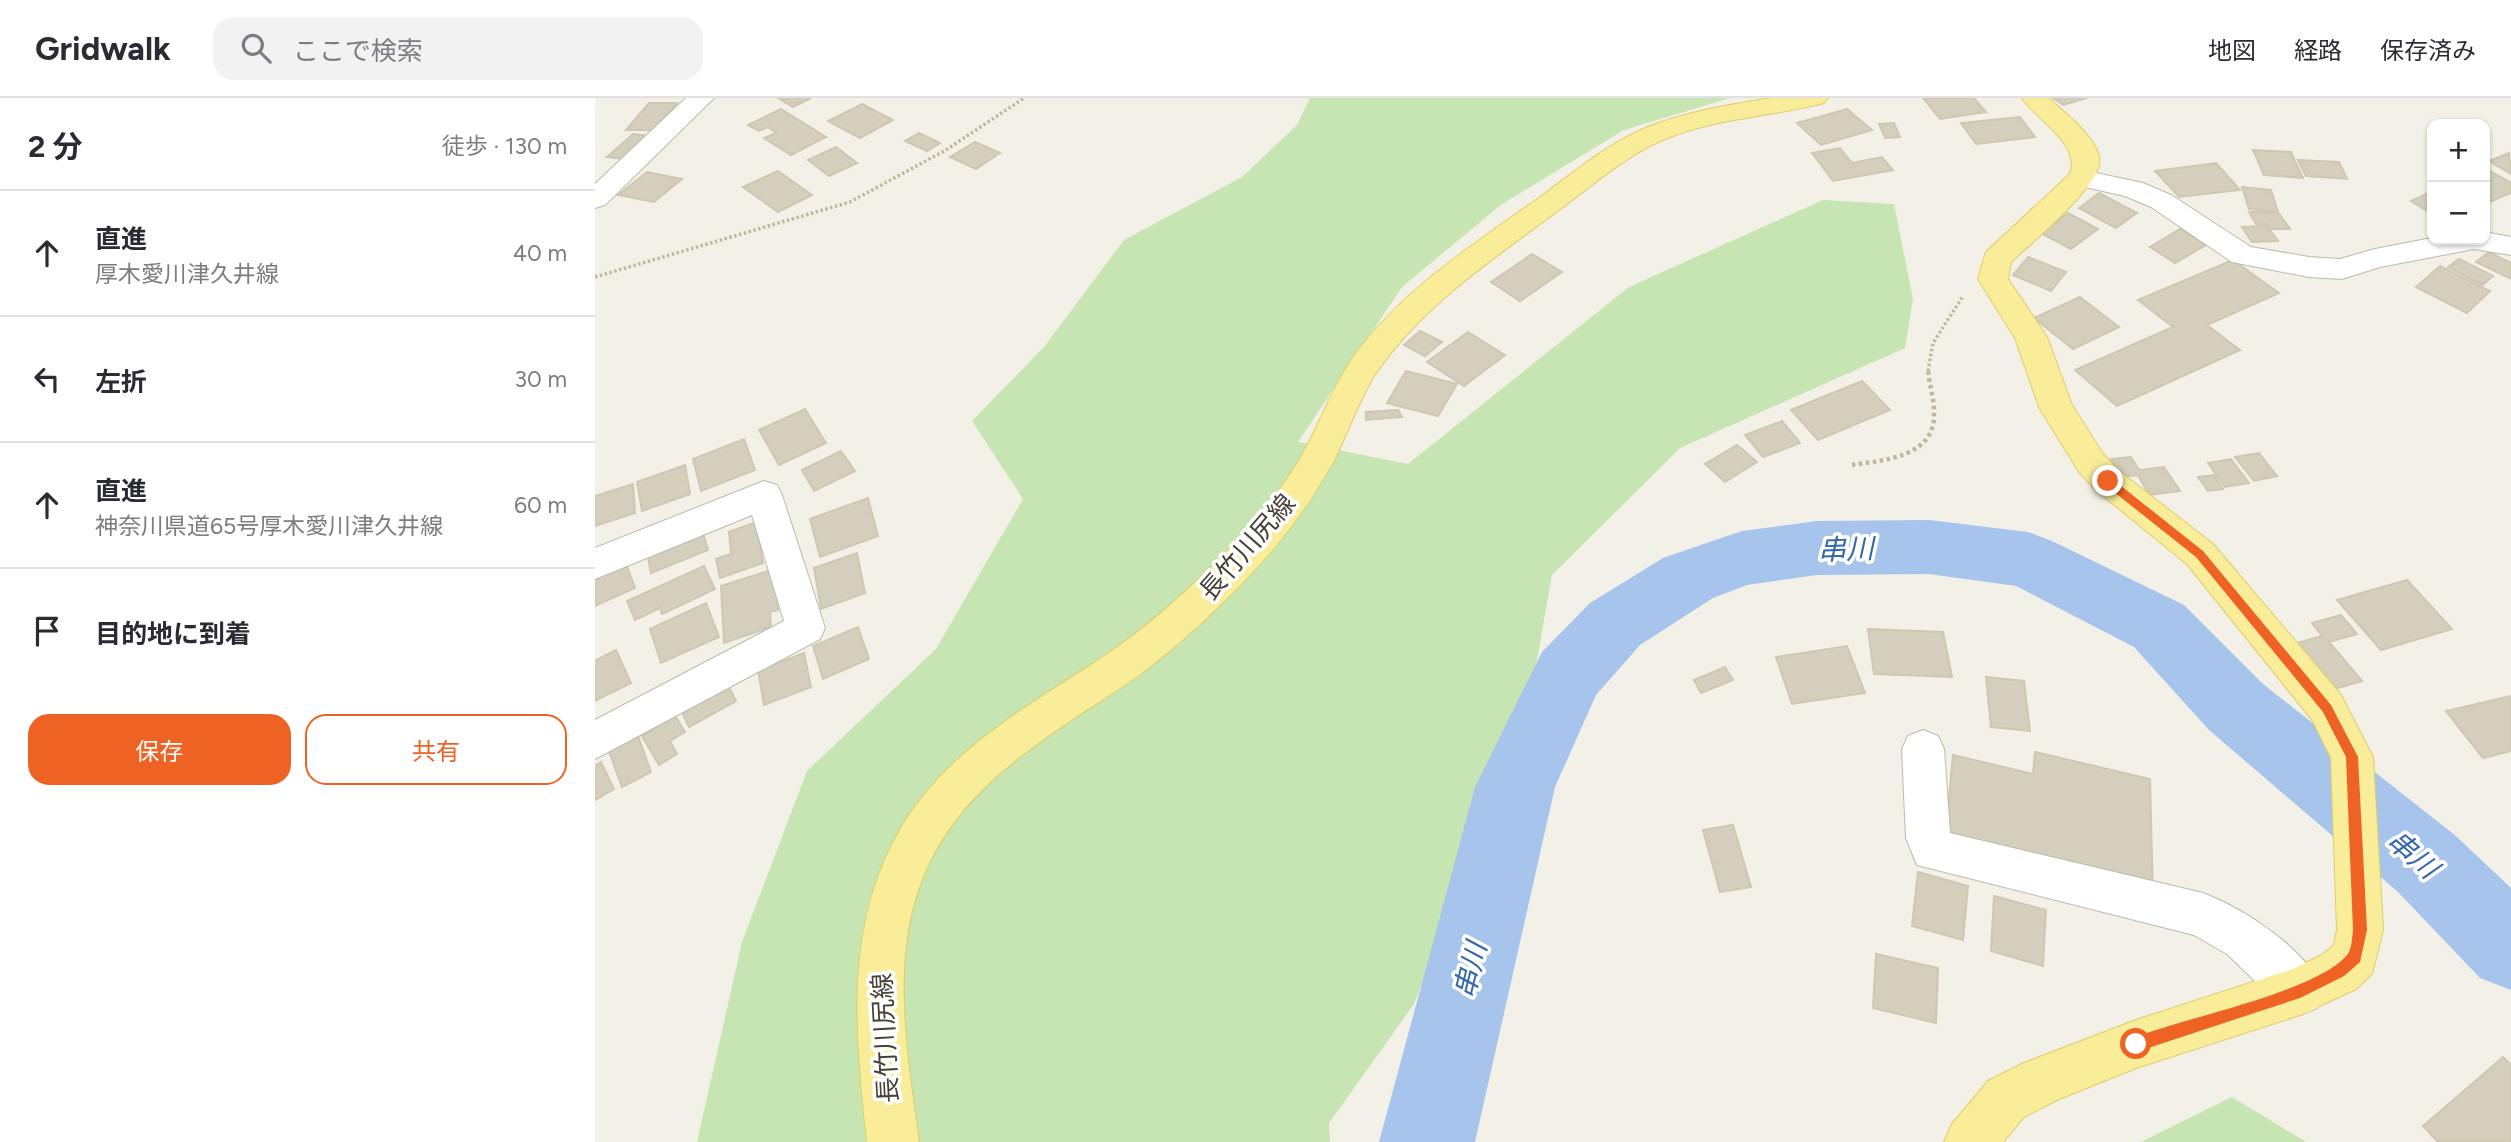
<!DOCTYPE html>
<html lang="ja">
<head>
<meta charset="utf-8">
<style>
	body { margin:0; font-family:Figtree,"Noto Sans JP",sans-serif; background:#f2f2f3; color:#2b2b33 }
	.controls { position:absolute; right:21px; top:21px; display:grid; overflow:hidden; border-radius:14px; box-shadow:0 2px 5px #0004 }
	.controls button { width:63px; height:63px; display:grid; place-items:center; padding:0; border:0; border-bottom:2px solid #e1e1e2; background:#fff; color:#2b2b33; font:35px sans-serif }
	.stop { position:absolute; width:21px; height:21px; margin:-16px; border:5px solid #ee6223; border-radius:50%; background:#fff }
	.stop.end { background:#ee6223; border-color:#fff; box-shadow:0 2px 7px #0008 }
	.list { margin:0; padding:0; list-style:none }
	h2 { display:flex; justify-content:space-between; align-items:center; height:91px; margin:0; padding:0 28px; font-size:30px }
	h2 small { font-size:23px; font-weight:400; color:#7c7c81 }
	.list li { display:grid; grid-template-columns:46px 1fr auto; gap:21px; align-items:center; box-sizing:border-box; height:126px; padding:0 28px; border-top:2px solid #e1e1e2 }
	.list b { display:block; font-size:26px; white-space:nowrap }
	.list p { margin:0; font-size:23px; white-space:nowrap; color:#7c7c81 }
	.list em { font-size:23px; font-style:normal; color:#7c7c81 }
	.actions { display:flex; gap:14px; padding:21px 28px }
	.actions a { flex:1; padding:16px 0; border:2px solid #ee6223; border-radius:21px; text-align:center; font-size:24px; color:#ee6223 }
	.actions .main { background:#ee6223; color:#fff }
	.icon { flex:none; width:38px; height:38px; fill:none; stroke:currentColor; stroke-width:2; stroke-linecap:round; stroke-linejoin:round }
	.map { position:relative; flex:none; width:1916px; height:1044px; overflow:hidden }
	header { display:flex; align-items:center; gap:42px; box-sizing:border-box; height:98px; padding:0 35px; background:#fff; border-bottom:2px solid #e1e1e2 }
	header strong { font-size:33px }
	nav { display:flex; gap:38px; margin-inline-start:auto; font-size:24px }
	.search { width:490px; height:63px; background:#f2f2f3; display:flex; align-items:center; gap:18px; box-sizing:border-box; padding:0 24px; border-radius:21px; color:#7c7c81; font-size:26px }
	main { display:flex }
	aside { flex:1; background:#fff }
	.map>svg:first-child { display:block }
	.green { fill:#c6e5b2 }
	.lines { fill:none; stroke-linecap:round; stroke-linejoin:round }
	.river { fill:#a7c5ec; fill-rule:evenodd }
	.building { fill:#d4cebd; stroke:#cec7b1; stroke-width:2 }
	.minor-casing { stroke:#bebaaa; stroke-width:2 }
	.major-casing { stroke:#ddcd6b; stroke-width:2 }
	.path-far1 { stroke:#bfb89c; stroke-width:3.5; stroke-dasharray:2.5 2.5; stroke-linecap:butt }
	.path { stroke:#bfb89c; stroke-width:4.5; stroke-dasharray:3.5 3.5; stroke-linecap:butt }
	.minor { fill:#fff; fill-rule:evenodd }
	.major { fill:#f9ed9a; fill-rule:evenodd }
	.route { fill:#ee6223 }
	.labels { text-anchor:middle; stroke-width:7; stroke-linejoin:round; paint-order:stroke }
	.street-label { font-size:26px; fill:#464237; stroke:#fff }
	.water-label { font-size:28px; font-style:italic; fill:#3567ac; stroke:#fff }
</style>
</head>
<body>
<header>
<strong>Gridwalk</strong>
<div class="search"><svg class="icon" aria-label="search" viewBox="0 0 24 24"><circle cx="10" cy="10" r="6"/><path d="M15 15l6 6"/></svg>ここで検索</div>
<nav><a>地図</a><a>経路</a><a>保存済み</a></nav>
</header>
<main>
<aside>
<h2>2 分<small>徒歩 · 130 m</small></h2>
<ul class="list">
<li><svg class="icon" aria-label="ahead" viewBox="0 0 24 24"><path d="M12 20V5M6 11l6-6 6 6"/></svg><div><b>直進</b><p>厚木愛川津久井線</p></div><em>40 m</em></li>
<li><svg class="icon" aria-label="left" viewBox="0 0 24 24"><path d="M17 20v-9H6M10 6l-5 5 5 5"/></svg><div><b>左折</b></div><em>30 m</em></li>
<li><svg class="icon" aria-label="ahead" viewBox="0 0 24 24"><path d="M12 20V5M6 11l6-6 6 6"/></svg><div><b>直進</b><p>神奈川県道65号厚木愛川津久井線</p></div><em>60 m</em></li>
<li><svg class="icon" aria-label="arrive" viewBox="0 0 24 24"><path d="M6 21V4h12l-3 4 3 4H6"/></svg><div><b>目的地に到着</b></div></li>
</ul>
<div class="actions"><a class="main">保存</a><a>共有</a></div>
</aside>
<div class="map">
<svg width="1916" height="1044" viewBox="0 0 1916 1044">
	<rect width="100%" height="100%" fill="#f3f1e7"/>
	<!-- green -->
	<path class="green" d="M715 0H1135L1029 32 907 106 807 189 703 344 813 366 1034 189 1228 102 1299 106 1318 201 1310 250 1085 350 957 477 932 619 819 906 734 1025 735 1044H102L147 844 212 673 341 551 428 401 377 323 449 249 529 142 647 79 702 27Z
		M1637 999 1711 1044H1546Z"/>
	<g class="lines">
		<!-- river -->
		<path class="river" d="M1334 422 1433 434 1457 443 1589 507 1668 586 1861 738 1916 790V892L1885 880 1803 794 1614 632 1539 549 1421 488 1334 476 1222 477 1152 487 1118 500 1045 547 1001 597 960 689 880 1044H784L880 689 947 554 995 505 1068 460 1123 441 1147 433 1222 423Z"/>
	</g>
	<!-- building -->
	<path class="building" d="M183 0H216L198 9Z
		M1328 0H1379L1391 14 1345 21Z
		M1458 0H1492L1468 7Z
		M54 5H82L60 32H31Z
		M267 6 298 22 265 40 233 23Z
		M186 11 231 39 196 57 169 40 181 35 173 29 164 33 153 27Z
		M1252 11 1277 32 1226 47 1202 25Z
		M1425 19 1440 39 1381 46 1366 25Z
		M1299 25 1305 39 1290 40 1284 26Z
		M324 35 345 45 332 53 310 43Z
		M38 36 54 38 29 61 12 59Z
		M380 44 405 55 381 71 355 59Z
		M241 49 262 65 234 78 213 62Z
		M1245 50 1257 65 1287 59 1298 72 1238 83 1217 55Z
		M1658 52 1696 54 1708 80 1669 77Z
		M1914 55 1916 76 1894 63Z
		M1703 62 1744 64 1752 81 1711 78Z
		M1621 65 1645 92 1584 99 1560 73Z
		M1890 70 1916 85V95L1890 106Z
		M183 73 217 97 183 114 148 89Z
		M52 74 87 81 59 104 23 97Z
		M1647 89 1676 92 1683 114 1654 111Z
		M1835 94 1837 95V116L1816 103Z
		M1504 95 1542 115 1521 130 1484 110Z
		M1654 114H1683L1695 131H1676L1672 126H1661Z
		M1473 115 1503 131 1476 151 1446 135Z
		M1672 128 1683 143 1657 144 1647 129Z
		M1585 131 1611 147 1580 165 1555 149Z
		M1894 154 1916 165V181L1881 164Z
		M937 156 967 174 925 203 896 184Z
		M1433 159 1471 174 1456 193 1418 177Z
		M1864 161 1898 178 1888 187 1853 169Z
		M1638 162 1684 195 1612 227 1645 252 1522 308 1480 272 1578 229 1543 202Z
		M1845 168 1895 193 1872 215 1821 189Z
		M1485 199 1524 229 1478 251 1439 220Z
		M825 233 847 244 830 258 809 247Z
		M873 234 910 257 869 288 832 264Z
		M811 273 862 286 843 318 792 305Z
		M1267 283 1295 312 1223 342 1196 312Z
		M210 311 231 345 184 367 164 332Z
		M803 312 807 319 771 322V314Z
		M1187 323 1205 345 1168 359 1150 337Z
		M149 341 160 372 106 393 98 361Z
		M1142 347 1162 364 1130 384 1110 366Z
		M246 353 260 373 219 393 207 372Z
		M1664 355 1682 378 1659 383 1640 359Z
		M1536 359 1544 372 1569 369 1585 393 1554 397 1543 377 1527 379 1516 361Z
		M1636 361 1654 385 1630 389 1613 365Z
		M90 367 95 396 47 413 42 384Z
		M1619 377 1628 391 1613 393 1603 379Z
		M38 386 40 415 0 428V398Z
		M273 400 283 438 225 459 215 421Z
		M161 424 168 465 125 480 121 461 136 456 134 434Z
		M107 432 113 452 56 475 52 454Z
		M262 455 270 495 226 511 219 470Z
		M30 463 40 490 0 508V476Z
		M109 468 120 491 67 516 65 510 40 522 32 503Z
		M179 471 183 512 175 514 176 529 129 545 126 488Z
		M1812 482 1857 531 1786 552 1742 502Z
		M111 505 124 539 66 565 55 531Z
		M1746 517 1762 536 1734 544 1767 583 1739 591 1702 545 1727 538 1717 525Z
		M263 529 274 561 228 581 218 548Z
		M1273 531 1348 534 1357 579 1279 576Z
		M1252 548 1270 595 1197 606 1181 559Z
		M21 552 36 585 0 603V563Z
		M209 555 216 589 169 607 163 572Z
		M1130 569 1138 582 1106 595 1099 582Z
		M1391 579 1429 583 1435 633 1396 629Z
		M132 585 141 603 94 629 85 610Z
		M1916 598V653L1888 660 1851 613Z
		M80 618 90 634 75 643 82 656 64 667 47 638Z
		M43 638 56 674 27 689 14 653Z
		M1440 654 1555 681 1558 799 1350 745 1358 657 1438 676Z
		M6 664 19 691 0 702V668Z
		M1138 727 1156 789 1125 794 1108 732Z
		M1323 774 1373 788 1368 842 1317 828Z
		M1399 798 1451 812 1448 868 1396 853Z
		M1281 856 1343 870 1341 925 1278 910Z
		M1908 959 1916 967V1044H1843L1828 1028Z"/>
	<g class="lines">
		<defs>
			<path id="minor" d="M91 0H119L10 107 0 110V86Z
				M1487 72 1548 85 1576 97 1656 149 1714 159 1745 161 1780 151 1837 140 1890 142V134L1916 139V157L1879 151 1785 169 1747 181 1714 179 1647 166 1637 164 1556 109 1530 98 1477 86 1473 80 1477 74Z
				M169 383 182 387 187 397 230 530 225 541 0 661V622L189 523 157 417 0 481V450Z
				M1328 632 1343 638 1349 651 1355 735 1608 795C1650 811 1711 851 1729 893L1722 910 1705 917 1688 910 1632 856 1599 837 1322 767 1311 740 1307 651 1313 638Z"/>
			<path id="major" d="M1176 0H1233L1229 5C1178 18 1125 20 1075 39 1035 54 1002 84 968 109 901 159 827 207 779 278 762 306 752 338 737 366 706 422 666 469 620 512 595 536 568 560 540 580 463 633 372 680 332 770 293 855 312 955 324 1044H272C261 939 249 833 302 737 350 650 436 608 515 554 548 532 578 505 607 478 645 442 681 402 707 357 724 327 736 293 755 264 805 191 882 145 952 94 984 70 1016 44 1053 29 1092 13 1135 7 1176 0Z
				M1427 0H1454C1470 16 1498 36 1504 58 1512 84 1436 145 1416 164L1413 181 1452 239 1477 307 1508 356 1525 374 1618 446 1746 597 1778 659 1788 832 1777 876 1761 891 1705 917 1541 970 1462 1002 1429 1019 1408 1044H1349L1357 1026 1393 983 1429 965 1541 922 1698 871 1727 857 1739 847 1742 832 1736 660 1718 623 1592 466 1501 392 1484 374 1444 309 1420 240 1383 181 1391 154 1475 76C1486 46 1443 23 1427 0Z"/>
		</defs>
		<!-- minor casing -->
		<use href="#minor" class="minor-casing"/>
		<!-- major casing -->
		<use href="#major" class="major-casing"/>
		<!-- path-far1 -->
		<path class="path-far1" d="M0 179 255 104 351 52 429 0
			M1333 273 1338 245 1368 198"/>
		<!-- path -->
		<path class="path" d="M1257 367C1290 362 1341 359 1339 314 1339 300 1334 286 1333 271"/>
		<!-- minor -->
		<use href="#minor" class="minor"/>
		<!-- major -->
		<use href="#major" class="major"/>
	</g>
	<!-- route -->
	<path class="route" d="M1509 380H1516L1608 453 1736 607 1763 659 1772 832 1765 864 1749 878 1705 900 1541 954 1534 946 1536 941C1586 920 1720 895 1752 857 1757 852 1757 839 1758 832L1751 659 1728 614 1601 459 1509 386Z"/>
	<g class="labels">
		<!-- street labels -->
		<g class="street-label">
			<text transform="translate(652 449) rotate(-49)" y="9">長竹川尻線</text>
			<text transform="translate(290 940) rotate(-93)" y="9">長竹川尻線</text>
		</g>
		<!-- water labels -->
		<g class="water-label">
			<text transform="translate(1251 451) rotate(-2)" y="10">串川</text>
			<text transform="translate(1818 756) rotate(41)" y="10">串川</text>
			<text transform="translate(875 872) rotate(-76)" y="10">串川</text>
		</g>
	</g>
</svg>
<div class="controls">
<button>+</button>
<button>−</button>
</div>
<div class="stop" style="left:1541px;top:946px"></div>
<div class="stop end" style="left:1513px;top:383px"></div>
</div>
</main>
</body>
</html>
